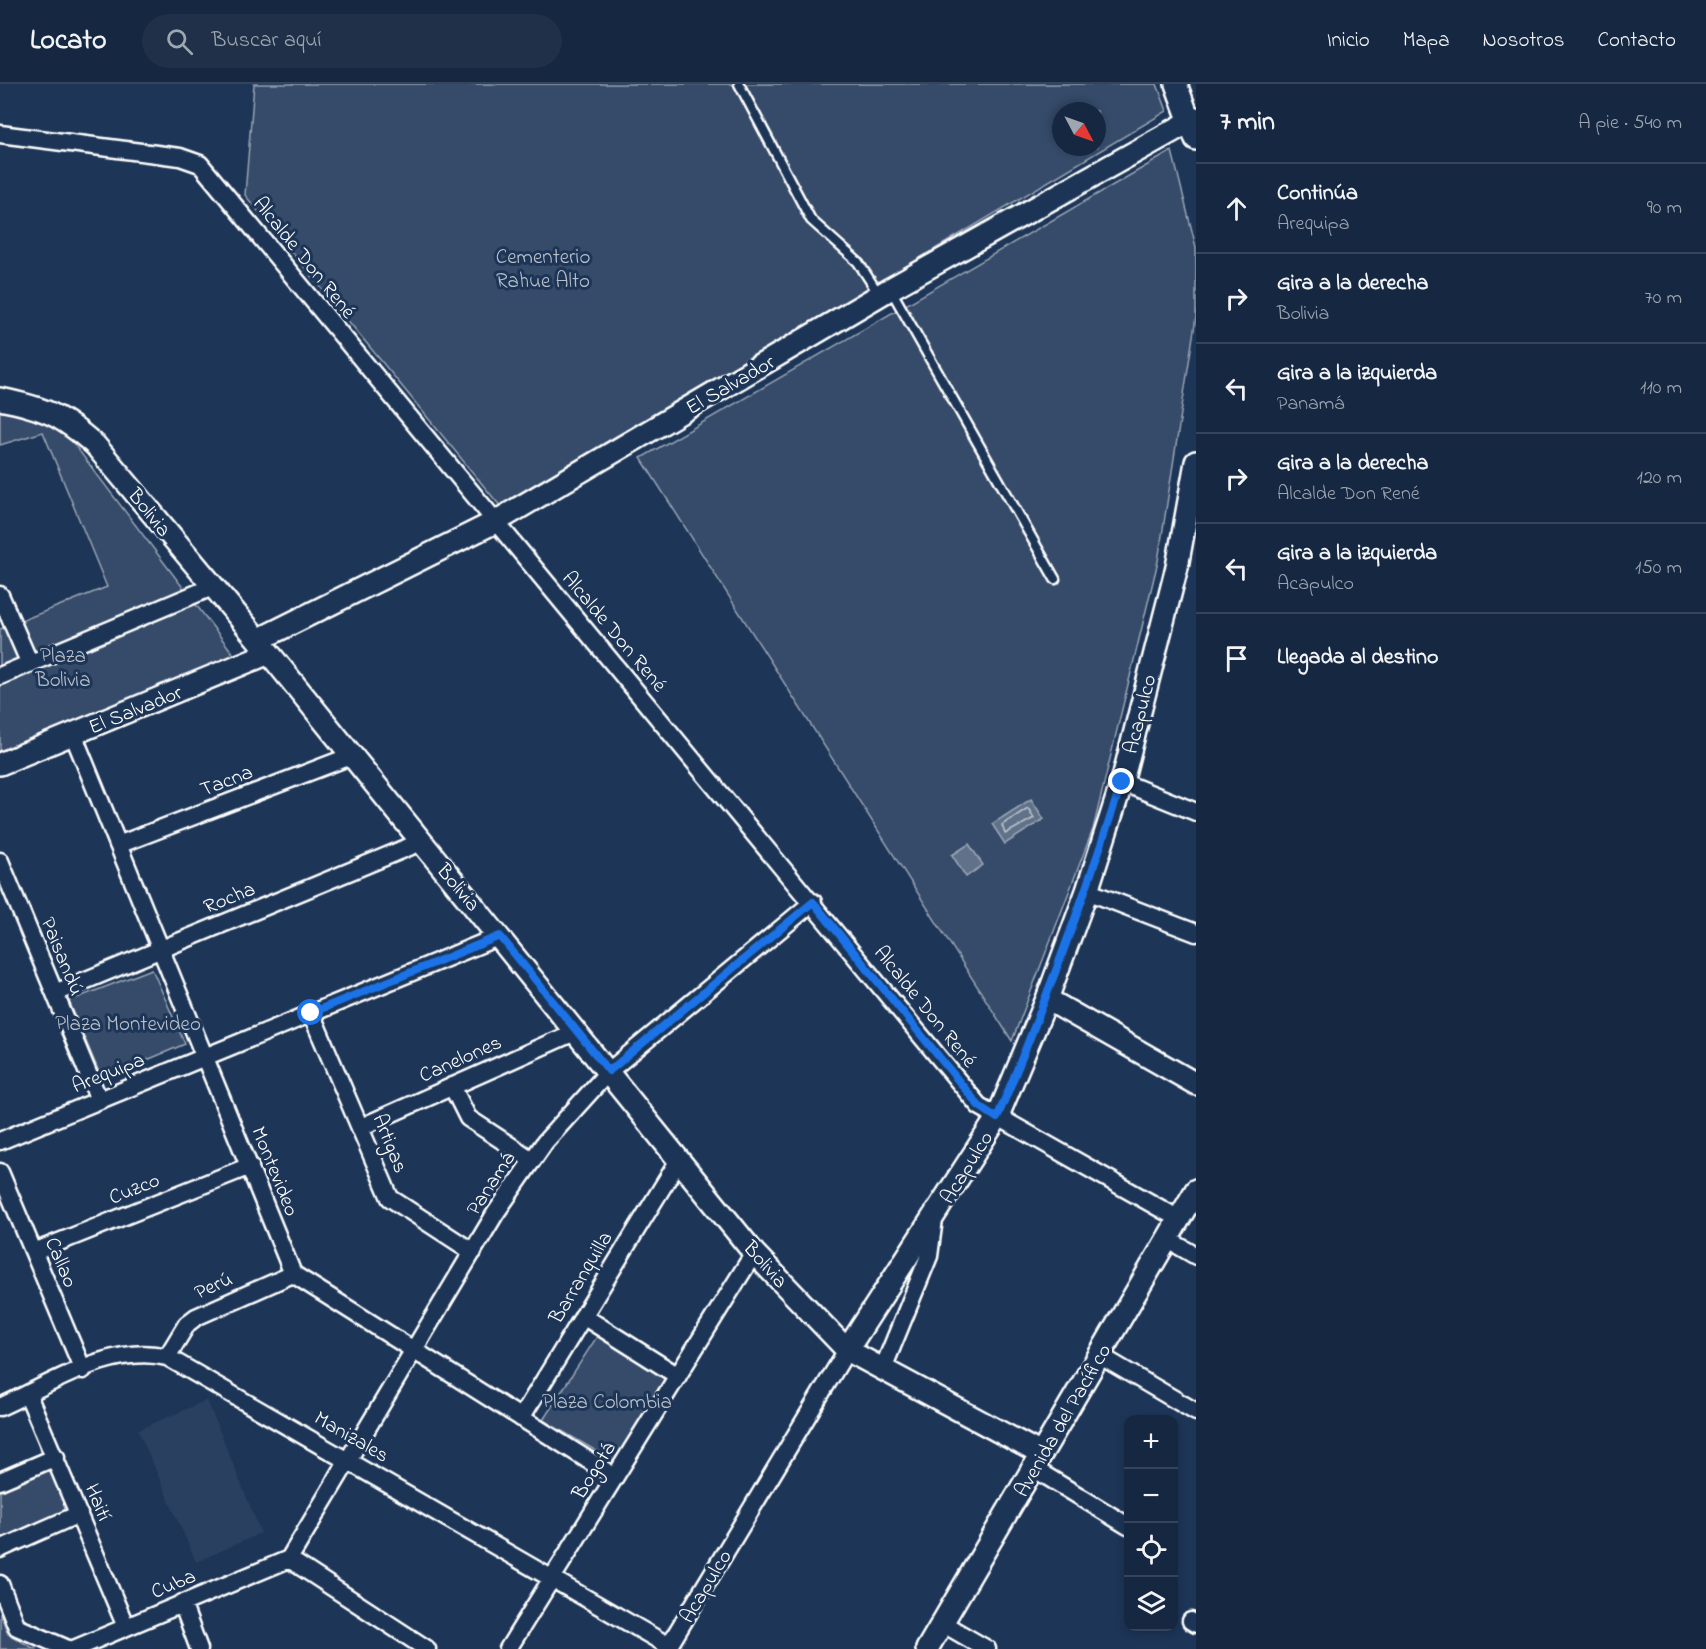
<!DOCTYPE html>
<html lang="es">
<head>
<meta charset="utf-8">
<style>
	body { margin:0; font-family:"Indie Flower",sans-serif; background:#1f3048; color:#f1f3f6 }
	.controls { position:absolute; right:18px; bottom:18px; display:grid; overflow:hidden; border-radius:12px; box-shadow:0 3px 9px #0003 }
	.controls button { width:54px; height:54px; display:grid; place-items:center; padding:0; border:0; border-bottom:2px solid #35445a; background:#162841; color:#f1f3f6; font:30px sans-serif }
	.compass { position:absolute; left:1052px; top:18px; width:54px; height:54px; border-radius:50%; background:#162841; box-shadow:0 3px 9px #0003; rotate:131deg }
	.stop { position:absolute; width:18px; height:18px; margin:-14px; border:4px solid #1a73e8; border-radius:50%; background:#fff }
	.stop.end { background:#1a73e8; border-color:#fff; box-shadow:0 2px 6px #0008 }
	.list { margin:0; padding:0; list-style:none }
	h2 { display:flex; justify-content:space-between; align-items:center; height:78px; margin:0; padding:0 24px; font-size:26px }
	h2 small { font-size:20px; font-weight:400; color:#9ea6b1 }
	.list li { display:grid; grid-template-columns:39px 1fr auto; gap:18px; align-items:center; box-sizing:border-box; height:90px; padding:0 24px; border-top:2px solid #35445a }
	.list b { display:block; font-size:22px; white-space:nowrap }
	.list p { margin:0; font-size:20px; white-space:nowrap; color:#9ea6b1 }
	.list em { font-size:20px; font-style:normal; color:#9ea6b1 }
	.icon { flex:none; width:33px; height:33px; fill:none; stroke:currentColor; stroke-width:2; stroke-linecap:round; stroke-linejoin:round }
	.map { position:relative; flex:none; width:1196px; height:1565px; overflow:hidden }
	header { display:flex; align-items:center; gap:36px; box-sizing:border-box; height:84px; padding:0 30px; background:#162841; border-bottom:2px solid #35445a }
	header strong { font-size:28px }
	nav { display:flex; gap:33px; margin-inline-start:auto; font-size:21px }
	.search { width:420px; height:54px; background:#1f3048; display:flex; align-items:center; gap:15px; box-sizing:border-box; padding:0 21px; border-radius:33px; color:#9ea6b1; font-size:22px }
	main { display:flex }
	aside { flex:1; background:#162841 }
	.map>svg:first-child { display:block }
	.built { fill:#2a4161 }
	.green { fill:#364b69; stroke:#9aa5b4; stroke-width:1.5; fill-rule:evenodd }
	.water { fill:#617289; stroke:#a0aab8; stroke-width:1.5 }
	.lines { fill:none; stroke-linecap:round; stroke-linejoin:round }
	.shore { stroke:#c0c7d0; stroke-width:1.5 }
	.service-casing { stroke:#fff; stroke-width:13 }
	.minor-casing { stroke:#fff; stroke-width:21 }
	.tertiary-casing { stroke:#fff; stroke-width:26 }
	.service { stroke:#1d3557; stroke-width:8 }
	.minor { stroke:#1d3557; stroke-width:16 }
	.tertiary { stroke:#1d3557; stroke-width:21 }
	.route { stroke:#1a73e8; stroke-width:8 }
	.labels { text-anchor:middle; stroke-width:6; stroke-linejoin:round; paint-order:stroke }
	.park-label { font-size:21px; fill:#b9c0ca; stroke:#1d3557 }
	.street-label { font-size:21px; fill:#fff; stroke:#1d3557 }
</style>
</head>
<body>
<header>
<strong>Locato</strong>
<div class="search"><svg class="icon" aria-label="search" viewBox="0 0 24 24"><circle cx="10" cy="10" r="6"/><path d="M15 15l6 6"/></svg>Buscar aquí</div>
<nav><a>Inicio</a><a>Mapa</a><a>Nosotros</a><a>Contacto</a></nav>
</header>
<main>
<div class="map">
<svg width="1196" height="1565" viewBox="0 0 1196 1565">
	<rect width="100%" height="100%" fill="#1d3557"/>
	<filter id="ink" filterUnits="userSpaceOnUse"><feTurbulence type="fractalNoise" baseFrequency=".0167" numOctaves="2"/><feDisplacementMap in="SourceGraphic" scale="12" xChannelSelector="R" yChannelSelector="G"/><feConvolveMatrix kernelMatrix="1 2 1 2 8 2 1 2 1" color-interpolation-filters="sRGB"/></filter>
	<g filter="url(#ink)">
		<!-- built -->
		<path class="built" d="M207 1316 261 1449 196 1478 138 1346Z"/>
		<!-- green -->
		<path class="green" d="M254 0H1157L1167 27 501 423 245 111ZM1061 27H1097V63H1061Z
			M1172 67 1196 163V233L1158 477 1093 745 1012 957 641 374Z
			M0 324 33 330 61 343 235 572 0 673V545L107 503 43 348 0 361Z
			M152 885 185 960 102 995 69 917Z
			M598 1251 670 1298 617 1379 543 1336Z
			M53 1379 73 1428 0 1460V1401Z
			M0 1529 8 1550 35 1565H0Z"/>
		<!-- water -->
		<path class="water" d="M1031 715 1044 735 1005 760 992 740Z
			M969 760 983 781 966 793 952 771Z"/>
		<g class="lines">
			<!-- shore -->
			<path class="shore" d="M1028 724 1034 734 1005 750 1002 741Z"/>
			<defs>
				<path id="service" d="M739 0 811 136 858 178 880 212
					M891 206 1055 495"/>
				<path id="minor" d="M0 50 180 73 200 80 979 1022 1179 1135
					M0 511 30 580
					M0 592 212 503
					M73 650 293 1190 615 1393
					M1122 698 1196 728
					M118 761 351 672
					M0 777 99 1016
					M1087 807 1196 849
					M55 909 421 758
					M311 929 390 1114 473 1168
					M452 1002 468 1034 532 1076
					M361 1043 577 947
					M0 1057 500 852
					M0 1088 83 1286
					M1167 1155 1196 1172
					M34 1168 250 1082
					M583 1232 678 1292
					M1099 1271 1196 1328
					M167 1273 187 1240 196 1233 293 1190
					M882 1287 929 1172 934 1135
					M28 1311 126 1543
					M0 1323C50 1301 111 1259 167 1273L669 1562
					M521 1334 679 1076
					M1033 1384 1128 1442
					M0 1397 56 1373
					M0 1465 79 1430
					M289 1475 495 1130 545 1058 609 987 813 818
					M289 1475 427 1565
					M0 1500 17 1543 68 1565
					M182 1519 199 1565
					M1191 1537 1196 1540
					M942 1539 987 1565
					M74 1565 289 1475
					M508 1565 754 1169
					M667 1565 847 1266"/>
				<path id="tertiary" d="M1176 0 1196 55
					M0 315C45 324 61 331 95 361L269 569 754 1169 847 1266 1041 1370
					M258 556 495 438 890 205 1196 34
					M0 680 269 569
					M1047 915 1196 1000
					M847 1266 997 1034 1047 915 1087 807 1122 698 1177 483 1196 378
					M927 1565 1196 1106"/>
			</defs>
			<!-- service casing -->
			<use href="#service" class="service-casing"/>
			<!-- minor casing -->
			<use href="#minor" class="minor-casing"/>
			<!-- tertiary casing -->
			<use href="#tertiary" class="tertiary-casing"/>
			<!-- service -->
			<use href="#service" class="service"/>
			<!-- minor -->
			<use href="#minor" class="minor"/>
			<!-- tertiary -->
			<use href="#tertiary" class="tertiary"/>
		</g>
	</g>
	<g class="lines" filter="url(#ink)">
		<!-- route -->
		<path class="route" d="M311 929 500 852 609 987 813 818 979 1022 997 1034C1044 923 1085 812 1122 698"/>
	</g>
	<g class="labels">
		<!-- park labels -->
		<g class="park-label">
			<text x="543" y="179">Cementerio<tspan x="543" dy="24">Rahue Alto</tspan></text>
			<text x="63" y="578">Plaza<tspan x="63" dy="24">Bolivia</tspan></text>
			<text x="128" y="946">Plaza Montevideo</text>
			<text x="607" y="1324">Plaza Colombia</text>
		</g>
		<!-- street labels -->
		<g class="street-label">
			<text transform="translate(305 173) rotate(51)" y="7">Alcalde Don René</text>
			<text transform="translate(730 300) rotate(-30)" y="7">El Salvador</text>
			<text transform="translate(150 428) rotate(51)" y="7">Bolivia</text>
			<text transform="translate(615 547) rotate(50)" y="7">Alcalde Don René</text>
			<text transform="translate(135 625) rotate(-22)" y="7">El Salvador</text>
			<text transform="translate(1139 630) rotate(-76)" y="7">Acapulco</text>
			<text transform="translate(226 696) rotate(-21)" y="7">Tacna</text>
			<text transform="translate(459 803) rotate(50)" y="7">Bolivia</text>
			<text transform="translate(229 813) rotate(-22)" y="7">Rocha</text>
			<text transform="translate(63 872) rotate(68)" y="7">Paisandú</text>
			<text transform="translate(926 922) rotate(51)" y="7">Alcalde Don René</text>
			<text transform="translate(460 974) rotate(-24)" y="7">Canelones</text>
			<text transform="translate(108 988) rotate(-22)" y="7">Arequipa</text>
			<text transform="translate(391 1059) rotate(68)" y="7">Artigas</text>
			<text transform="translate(966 1083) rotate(-58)" y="7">Acapulco</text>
			<text transform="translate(276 1087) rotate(68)" y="7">Montevideo</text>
			<text transform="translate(490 1099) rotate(-57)" y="7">Panamá</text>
			<text transform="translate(134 1104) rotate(-22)" y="7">Cuzco</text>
			<text transform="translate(62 1178) rotate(67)" y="7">Callao</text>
			<text transform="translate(766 1180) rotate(48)" y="7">Bolivia</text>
			<text transform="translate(580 1193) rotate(-59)" y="7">Barranquilla</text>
			<text transform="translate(213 1201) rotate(-24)" y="7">Perú</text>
			<text transform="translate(1062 1336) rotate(-60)" y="7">Avenida del Pacífico</text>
			<text transform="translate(352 1352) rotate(30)" y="7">Manizales</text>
			<text transform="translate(593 1386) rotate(-58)" y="7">Bogotá</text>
			<text transform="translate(99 1418) rotate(68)" y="7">Haití</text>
			<text transform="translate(173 1499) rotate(-23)" y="7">Cuba</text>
			<text transform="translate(705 1502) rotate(-59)" y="7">Acapulco</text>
		</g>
	</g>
</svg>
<div class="controls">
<button>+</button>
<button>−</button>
<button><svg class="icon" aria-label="locate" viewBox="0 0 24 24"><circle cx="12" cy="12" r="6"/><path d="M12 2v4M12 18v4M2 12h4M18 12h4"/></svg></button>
<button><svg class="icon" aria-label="layers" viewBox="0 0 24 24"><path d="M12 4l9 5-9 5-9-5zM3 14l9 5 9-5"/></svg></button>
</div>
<svg class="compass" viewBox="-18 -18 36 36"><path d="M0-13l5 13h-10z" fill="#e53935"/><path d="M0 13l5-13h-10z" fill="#9ea6b1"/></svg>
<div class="stop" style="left:311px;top:929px"></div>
<div class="stop end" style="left:1122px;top:698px"></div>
</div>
<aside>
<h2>7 min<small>A pie · 540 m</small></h2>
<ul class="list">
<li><svg class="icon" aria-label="ahead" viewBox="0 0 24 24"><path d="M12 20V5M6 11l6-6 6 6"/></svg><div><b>Continúa</b><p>Arequipa</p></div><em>90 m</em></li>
<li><svg class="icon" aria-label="right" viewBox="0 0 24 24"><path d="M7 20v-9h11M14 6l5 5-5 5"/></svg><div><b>Gira a la derecha</b><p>Bolivia</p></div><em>70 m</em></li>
<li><svg class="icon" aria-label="left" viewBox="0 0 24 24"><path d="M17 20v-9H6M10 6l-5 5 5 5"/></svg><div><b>Gira a la izquierda</b><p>Panamá</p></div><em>110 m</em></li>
<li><svg class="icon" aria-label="right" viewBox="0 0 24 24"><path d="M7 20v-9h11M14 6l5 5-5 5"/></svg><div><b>Gira a la derecha</b><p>Alcalde Don René</p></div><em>120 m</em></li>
<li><svg class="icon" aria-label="left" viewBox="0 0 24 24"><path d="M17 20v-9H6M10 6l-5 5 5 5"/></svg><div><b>Gira a la izquierda</b><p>Acapulco</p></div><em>150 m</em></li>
<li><svg class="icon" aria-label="arrive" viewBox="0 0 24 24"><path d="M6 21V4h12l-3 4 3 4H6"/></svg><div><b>Llegada al destino</b></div></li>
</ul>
</aside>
</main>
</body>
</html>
